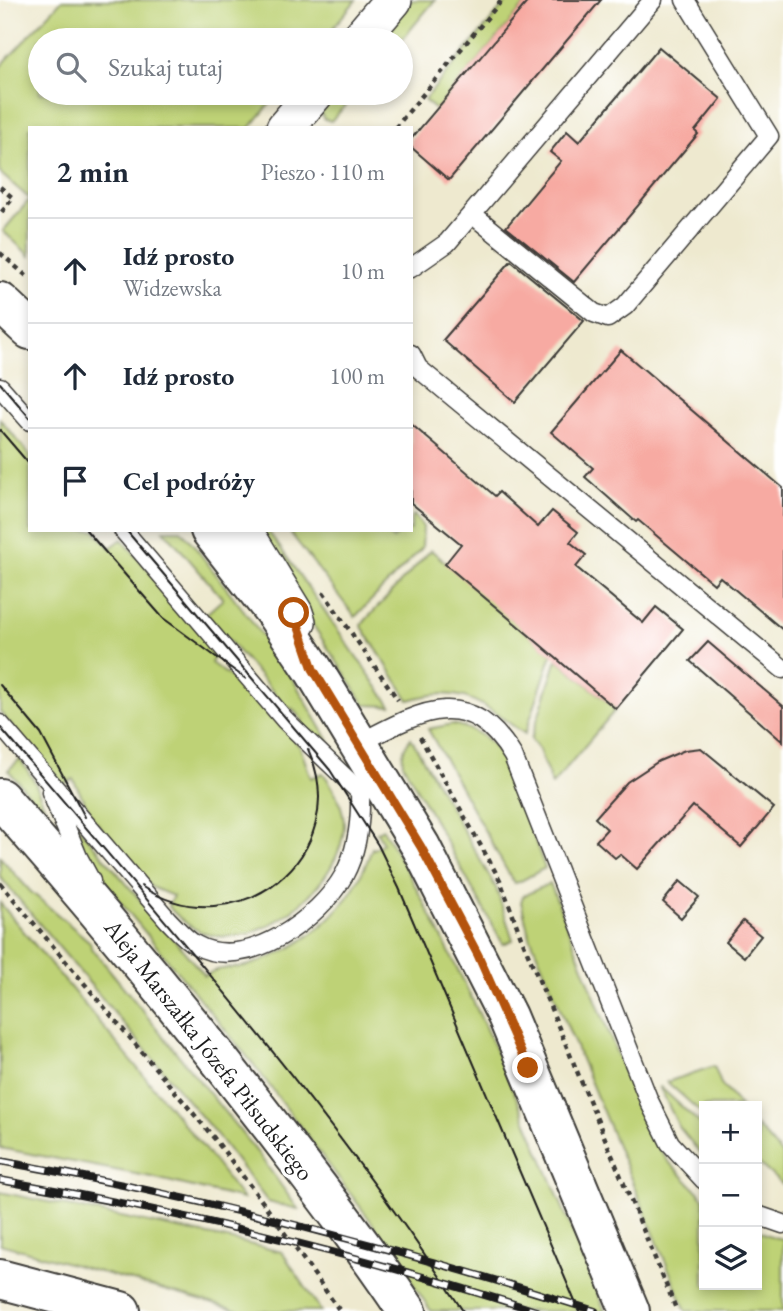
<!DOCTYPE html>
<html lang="pl">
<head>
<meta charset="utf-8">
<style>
	body { margin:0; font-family:"EB Garamond",serif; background:#f6f6f7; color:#1f2937 }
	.controls { position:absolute; right:21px; bottom:21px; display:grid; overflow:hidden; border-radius:0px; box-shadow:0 4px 10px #0003 }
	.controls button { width:63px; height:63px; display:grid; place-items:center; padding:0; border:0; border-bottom:2px solid #e0e1e3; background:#fff; color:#1f2937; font:35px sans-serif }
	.stop { position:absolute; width:21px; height:21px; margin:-16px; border:5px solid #b45309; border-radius:50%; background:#fff }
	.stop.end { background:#b45309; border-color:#fff; box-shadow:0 2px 7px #0008 }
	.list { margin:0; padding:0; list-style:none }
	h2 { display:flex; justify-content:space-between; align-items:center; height:91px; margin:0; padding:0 28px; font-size:30px }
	h2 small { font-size:23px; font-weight:400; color:#747a83 }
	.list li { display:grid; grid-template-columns:46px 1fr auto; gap:21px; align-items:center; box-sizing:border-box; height:105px; padding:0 28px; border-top:2px solid #e0e1e3 }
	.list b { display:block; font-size:26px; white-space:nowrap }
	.list p { margin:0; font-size:23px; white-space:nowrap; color:#747a83 }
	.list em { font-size:23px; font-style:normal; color:#747a83 }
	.icon { flex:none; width:38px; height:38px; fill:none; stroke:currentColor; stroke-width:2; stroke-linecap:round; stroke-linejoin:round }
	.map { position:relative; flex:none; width:783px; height:1311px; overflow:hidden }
	.search { position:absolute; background:#fff; box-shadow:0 4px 10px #0003; left:28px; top:28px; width:385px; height:77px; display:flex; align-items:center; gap:18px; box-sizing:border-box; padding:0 24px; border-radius:38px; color:#747a83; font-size:26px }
	.panel { position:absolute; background:#fff; box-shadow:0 4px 10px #0003; left:28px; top:126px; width:385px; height:406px; border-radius:0px }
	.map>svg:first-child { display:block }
	.green { fill:#bed276; stroke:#6d7749; stroke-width:2 }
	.building { fill:#f7aaa2 }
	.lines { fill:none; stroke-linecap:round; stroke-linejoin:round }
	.lane-casing { stroke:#3c3b37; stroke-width:21 }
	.street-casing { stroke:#3c3b37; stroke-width:40 }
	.secondary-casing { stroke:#3c3b37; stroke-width:42 }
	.path { stroke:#3c3b37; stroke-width:4.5; stroke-dasharray:5 5; stroke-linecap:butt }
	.lane { stroke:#fff; stroke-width:18 }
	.street { stroke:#fff; stroke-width:37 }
	.secondary { stroke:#fff; stroke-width:38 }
	.tram { stroke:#1c1c1c; stroke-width:2 }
	.rail-casing { stroke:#1c1c1c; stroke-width:8 }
	.rail { stroke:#fff; stroke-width:5; stroke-dasharray:16; stroke-linecap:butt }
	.route { stroke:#b45309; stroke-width:9 }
	.labels { text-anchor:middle; stroke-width:7; stroke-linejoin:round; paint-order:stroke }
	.street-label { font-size:24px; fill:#1c1c1c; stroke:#fff }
</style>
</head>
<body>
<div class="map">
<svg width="783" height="1311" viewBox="0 0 783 1311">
	<rect width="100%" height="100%" fill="#fff"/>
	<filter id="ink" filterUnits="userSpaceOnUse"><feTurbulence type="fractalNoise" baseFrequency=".0143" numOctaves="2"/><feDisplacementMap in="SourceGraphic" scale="14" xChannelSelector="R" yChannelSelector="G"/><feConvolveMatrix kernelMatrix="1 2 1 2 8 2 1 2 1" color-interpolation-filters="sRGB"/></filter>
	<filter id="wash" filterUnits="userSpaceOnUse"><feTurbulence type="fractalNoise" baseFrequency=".00686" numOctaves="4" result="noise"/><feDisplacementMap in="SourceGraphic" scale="28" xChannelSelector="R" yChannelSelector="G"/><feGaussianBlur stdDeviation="1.57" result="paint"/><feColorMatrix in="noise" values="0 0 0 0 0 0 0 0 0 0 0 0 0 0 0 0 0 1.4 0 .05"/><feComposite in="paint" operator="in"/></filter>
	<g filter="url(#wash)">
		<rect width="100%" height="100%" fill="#eee9cf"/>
		<!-- green -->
		<path class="green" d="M62 0H356L323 40H40V93H279L250 128H30V256L3 231 30 199 0 173V67Z
			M412 0H435L401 41 377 40Z
			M508 0H529L436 110 424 100Z
			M331 93H357L331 121 324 119 320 111Z
			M0 419 30 455V530H95L110 548 122 539 217 651 211 663 254 694 300 747 311 778 323 773C335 789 344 806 344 826 342 880 271 943 217 936 196 933 182 922 168 906L173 896 151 887 93 818 73 779 62 785 0 712Z
			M414 515 423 527 422 548 355 617 289 531 383 530 393 539 402 530H411V519Z
			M164 530H181L188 538 248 616 294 681 333 748 301 724 303 721 292 708 289 710 206 614 223 599Z
			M256 530H267L279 546 391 706 365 705 298 602Z
			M431 550 552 654 525 734C482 705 464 683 409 700L361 625Z
			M557 659 616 709 552 785 539 750 531 739Z
			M453 724C467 728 480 732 491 743 513 768 532 835 545 868L519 882 515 883 511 878 428 729Z
			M411 738 496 888 513 940 503 944 403 764C401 753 405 746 411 738Z
			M20 759 35 782 48 817 8 770Z
			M74 822 205 976C219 965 232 971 250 965 309 946 353 907 372 848L374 849 383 843 377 832 383 829C473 982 538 1147 605 1311H431L376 1228 254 1065 112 892 83 849Z
			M0 857 30 891 90 942 91 947 257 1152 298 1209 268 1202 217 1135 0 877Z
			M550 883 647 1130 667 1160 704 1198V1285H757V1230L773 1237 783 1239V1311H686L529 934 521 902 523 896Z
			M0 903 203 1147 243 1199 151 1177 0 1148Z
			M714 1066 721 1084 740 1106H704V1115L667 1082Z
			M659 1086 704 1127V1158L679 1127Z
			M757 1126 783 1156V1185L757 1162Z
			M0 1192 232 1240 282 1252 321 1311H239L0 1244Z"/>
		<g id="blocks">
			<!-- building -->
			<path class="building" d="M529 0H601L449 180 411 147V139Z
				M659 47 721 99 695 131 698 134 574 282 506 227 561 161 550 152 567 131 579 142Z
				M511 261 584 321 515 402 443 340Z
				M621 350 783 488V630L720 577 714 584 638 520 636 522 585 477 593 468 551 432Z
				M411 424 495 496 499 492 538 527 552 511 578 532 570 542 586 555 576 567 643 623 656 607 683 629 616 709 445 564 461 544 411 503Z
				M708 642 783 706V742L690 661Z
				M701 748 774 808 741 847 693 806 637 869 620 854 615 858 596 841 607 829 595 818 627 782 659 761 685 750Z
				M680 881 699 897 681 918 663 902Z
				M743 921 761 936 744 957 726 942Z"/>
		</g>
	</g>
	<g filter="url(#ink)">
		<use href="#blocks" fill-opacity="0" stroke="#3c3b37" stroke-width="2"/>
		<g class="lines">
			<defs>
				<path id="lane" d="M472 214 594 313 608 318 625 306 769 136 685 0
					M411 268 447 243 653 0
					M411 354 418 368 783 669
					M0 387 30 421
					M0 724 168 920C177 929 185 939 196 945 246 973 320 918 344 875 358 849 361 821 360 792L285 720 123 530
					M360 743C421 711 469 683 513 756L649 1101 670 1143 704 1180
					M51 792 78 857 91 881
					M757 1215 783 1224"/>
				<path id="street" d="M359 40 393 0
					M285 128 315 93
					M243 530 294 613 297 622"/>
				<path id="secondary" d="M0 302 30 330
					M210 530 275 613 313 669 421 847 507 1016 630 1311
					M0 798C95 906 187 1017 275 1131 320 1190 366 1249 407 1311
					M0 1279 121 1311"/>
			</defs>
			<!-- lane casing -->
			<use href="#lane" class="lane-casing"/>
			<!-- street casing -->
			<use href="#street" class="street-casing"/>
			<!-- secondary casing -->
			<use href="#secondary" class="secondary-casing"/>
			<!-- path -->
			<path class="path" d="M395 128 502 0
				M0 187 13 198 0 214
				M0 253 30 279
				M323 592 398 700
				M420 737 500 880 521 937 677 1311
				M0 883 214 1138 264 1204 340 1311"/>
			<!-- lane -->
			<use href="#lane" class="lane"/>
			<!-- street -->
			<use href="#street" class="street"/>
			<!-- secondary -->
			<use href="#secondary" class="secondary"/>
			<!-- tram -->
			<path class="tram" d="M0 383 30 418
				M0 430 30 465
				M86 530 163 618 246 679
				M126 530 330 770 378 845 399 888 579 1311
				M0 685 41 734 85 817
				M0 727C161 916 326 1103 463 1311
				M141 886C236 949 356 855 308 749"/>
			<defs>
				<path id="rail" d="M0 1161C202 1197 400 1249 595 1311
					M0 1180C181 1212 361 1255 536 1311"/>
			</defs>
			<!-- rail casing -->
			<use href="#rail" class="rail-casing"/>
			<!-- rail -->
			<use href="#rail" class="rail"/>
		</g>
	</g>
	<g class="lines" filter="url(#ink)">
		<!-- route -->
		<path class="route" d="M294 613 313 669 421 847 478 955 528 1068"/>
	</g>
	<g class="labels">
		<!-- street labels -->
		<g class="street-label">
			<text transform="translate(209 1050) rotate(52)" y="8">Aleja Marszałka Józefa Piłsudskiego</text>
		</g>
	</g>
</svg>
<div class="controls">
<button>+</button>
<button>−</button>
<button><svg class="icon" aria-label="layers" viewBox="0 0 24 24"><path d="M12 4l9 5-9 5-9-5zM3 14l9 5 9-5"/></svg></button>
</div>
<div class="stop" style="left:294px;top:613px"></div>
<div class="stop end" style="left:528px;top:1068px"></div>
<div class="search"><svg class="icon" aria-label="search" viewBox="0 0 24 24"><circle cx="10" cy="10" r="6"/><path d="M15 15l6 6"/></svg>Szukaj tutaj</div>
<section class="panel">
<h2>2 min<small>Pieszo · 110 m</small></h2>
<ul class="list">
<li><svg class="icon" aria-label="ahead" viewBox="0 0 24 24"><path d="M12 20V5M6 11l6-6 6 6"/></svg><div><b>Idź prosto</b><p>Widzewska</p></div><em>10 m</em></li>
<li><svg class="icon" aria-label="ahead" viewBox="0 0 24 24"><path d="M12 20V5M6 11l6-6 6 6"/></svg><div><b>Idź prosto</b></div><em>100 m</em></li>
<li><svg class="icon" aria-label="arrive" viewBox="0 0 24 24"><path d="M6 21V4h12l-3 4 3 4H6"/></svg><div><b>Cel podróży</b></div></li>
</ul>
</section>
</div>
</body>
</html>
